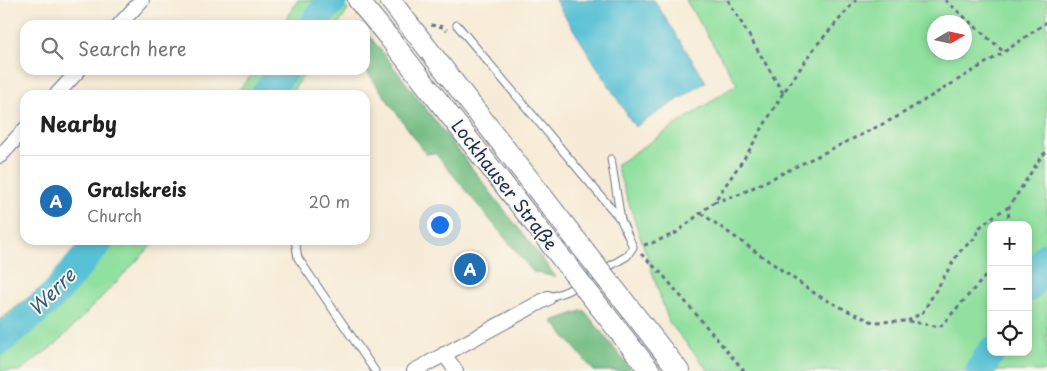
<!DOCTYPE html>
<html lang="en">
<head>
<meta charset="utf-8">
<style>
	body { margin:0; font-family:"Playpen Sans",sans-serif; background:#f2f2f2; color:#222 }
	.controls { position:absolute; right:15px; bottom:15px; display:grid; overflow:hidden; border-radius:10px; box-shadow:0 2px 8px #0003 }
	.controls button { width:45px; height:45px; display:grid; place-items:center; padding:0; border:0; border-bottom:1px solid #e0e0e0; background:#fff; color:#222; font:25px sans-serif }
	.compass { position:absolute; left:927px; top:15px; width:45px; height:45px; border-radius:50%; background:#fff; box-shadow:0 2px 8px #0003; rotate:81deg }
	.you { position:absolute; left:439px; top:224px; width:18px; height:18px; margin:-12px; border:4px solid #fff; border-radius:50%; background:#1a73e8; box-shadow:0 0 0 8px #1a73e833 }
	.badge { display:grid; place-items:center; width:32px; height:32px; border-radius:50%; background:#1f6fb2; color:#fff; font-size:16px; font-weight:700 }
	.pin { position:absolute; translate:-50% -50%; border:2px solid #fff; box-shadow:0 1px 5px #0006 }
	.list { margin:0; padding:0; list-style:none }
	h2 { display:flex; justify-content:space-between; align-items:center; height:65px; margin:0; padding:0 20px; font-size:21px }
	h2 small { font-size:16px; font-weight:400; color:#767676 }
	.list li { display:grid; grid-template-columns:32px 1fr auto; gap:15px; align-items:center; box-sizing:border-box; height:90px; padding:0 20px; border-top:1px solid #e0e0e0 }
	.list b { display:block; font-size:19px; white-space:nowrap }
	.list p { margin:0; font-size:16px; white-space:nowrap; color:#767676 }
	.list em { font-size:16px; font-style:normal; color:#767676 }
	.icon { flex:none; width:28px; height:28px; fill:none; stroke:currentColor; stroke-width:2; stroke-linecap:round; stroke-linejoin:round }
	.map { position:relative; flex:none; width:1047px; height:371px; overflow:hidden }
	.search { position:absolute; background:#fff; box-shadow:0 2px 8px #0003; left:20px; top:20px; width:350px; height:55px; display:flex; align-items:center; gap:12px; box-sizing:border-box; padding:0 18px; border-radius:15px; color:#767676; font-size:19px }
	.panel { position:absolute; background:#fff; box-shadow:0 2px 8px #0003; left:20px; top:90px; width:350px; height:155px; border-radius:15px }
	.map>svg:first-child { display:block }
	.green { fill:#90e09f; stroke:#56887e; fill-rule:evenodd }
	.forest { fill:#74be86; stroke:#487672 }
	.water { fill:#59c1d6; stroke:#3a789a }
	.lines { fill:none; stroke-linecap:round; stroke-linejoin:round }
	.river { stroke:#59c1d6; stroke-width:29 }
	.lane-casing { stroke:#687188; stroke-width:9 }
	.street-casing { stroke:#687188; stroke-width:16 }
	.secondary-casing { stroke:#687188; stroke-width:22 }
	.path { stroke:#687188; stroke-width:3; stroke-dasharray:4 4; stroke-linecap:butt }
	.lane { stroke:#fff; stroke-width:7 }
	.street { stroke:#fff; stroke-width:14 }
	.secondary { stroke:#fff; stroke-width:20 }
	.secondary-bridge-casing { stroke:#687188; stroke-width:22; stroke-linecap:butt }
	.secondary-bridge { stroke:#fff; stroke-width:20 }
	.labels { text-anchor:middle; stroke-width:4; stroke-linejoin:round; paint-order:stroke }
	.street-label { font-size:18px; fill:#1b2f5e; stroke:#fbf7ec }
	.water-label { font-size:19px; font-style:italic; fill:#2e5b82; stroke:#fbf7ec }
</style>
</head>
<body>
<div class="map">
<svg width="1047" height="371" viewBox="0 0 1047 371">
	<rect width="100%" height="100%" fill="#fbf7ec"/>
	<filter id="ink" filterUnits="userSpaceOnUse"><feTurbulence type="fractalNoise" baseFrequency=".02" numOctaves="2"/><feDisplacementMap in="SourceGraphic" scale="10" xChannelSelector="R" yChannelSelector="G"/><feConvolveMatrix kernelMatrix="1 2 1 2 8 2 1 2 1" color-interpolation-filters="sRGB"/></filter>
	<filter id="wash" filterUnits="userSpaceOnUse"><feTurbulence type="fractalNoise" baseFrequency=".0096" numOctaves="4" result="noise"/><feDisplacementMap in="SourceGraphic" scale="20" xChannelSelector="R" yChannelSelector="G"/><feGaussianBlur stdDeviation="1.12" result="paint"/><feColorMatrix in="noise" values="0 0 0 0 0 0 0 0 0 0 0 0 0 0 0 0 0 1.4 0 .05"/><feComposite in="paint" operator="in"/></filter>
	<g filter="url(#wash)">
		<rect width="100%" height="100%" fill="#f6ebd6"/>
		<!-- green -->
		<path class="green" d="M298 0H340L348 10 338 25H283Z
			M686 0H1047V371H709L669 322 616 165 737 84ZM934 22H964V52H934ZM991 225H1028V352H991Z
			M256 70H307L290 95H234Z
			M95 240H157L57 343 20 371H0V320L77 259Z"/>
		<!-- forest -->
		<path class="forest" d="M365 31 379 48 556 277 533 272 435 153 426 154 365 69Z
			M584 310 632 371H594L552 321Z"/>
		<!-- water -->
		<path class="water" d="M555 0H654L706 82 635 127Z"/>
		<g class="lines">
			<!-- river -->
			<path class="river" d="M314 25 325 8 333 0
				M265 95 284 70
				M1028 288 1047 256
				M0 341 53 296 100 240
				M980 371 991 352"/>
		</g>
	</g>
	<g filter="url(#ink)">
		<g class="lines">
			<defs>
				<path id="lane" d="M457 25 621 220 633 247 627 256 567 291 548 298
					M611 159 621 220
					M295 240 298 258 375 371"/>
				<path id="street" d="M119 25 142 0
					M56 95 79 70
					M0 156 25 129
					M444 354 456 371
					M414 371 548 298"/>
				<path id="secondary" d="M358 0 390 39 566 264
					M390 0 584 250
					M609 282 679 371
					M591 296 650 371"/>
			</defs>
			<!-- lane casing -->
			<use href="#lane" class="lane-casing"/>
			<!-- street casing -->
			<use href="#street" class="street-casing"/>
			<!-- secondary casing -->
			<use href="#secondary" class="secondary-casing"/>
			<!-- path -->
			<path class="path" d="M728 0 783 93
				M945 0 1004 52
				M431 25 443 27 447 30
				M714 202 738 195 895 118 1004 52 1047 22
				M701 213 817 295 846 310 873 322 908 321 940 327 991 270
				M1008 225 1009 207 1041 157 1047 151
				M644 245 652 243 676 233 714 202 747 154 783 93 816 46 856 0
				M641 254 662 274 744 371
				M908 321 923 312 959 252 975 238 979 228 995 215 1009 207"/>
			<!-- lane -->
			<use href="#lane" class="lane"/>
			<!-- street -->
			<use href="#street" class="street"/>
			<!-- secondary -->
			<use href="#secondary" class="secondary"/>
			<defs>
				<path id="secondary-bridge" d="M584 250 609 282
					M566 264 591 296"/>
			</defs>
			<!-- secondary-bridge casing -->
			<use href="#secondary-bridge" class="secondary-bridge-casing"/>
			<!-- secondary-bridge -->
			<use href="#secondary-bridge" class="secondary-bridge"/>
		</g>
	</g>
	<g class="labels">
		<!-- street labels -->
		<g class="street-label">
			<text transform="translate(504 185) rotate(52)" y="6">Lockhauser Straße</text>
		</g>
		<!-- water labels -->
		<g class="water-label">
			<text transform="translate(52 292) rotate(-45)" y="7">Werre</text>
		</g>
	</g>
</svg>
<div class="controls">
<button>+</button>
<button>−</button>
<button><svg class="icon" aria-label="locate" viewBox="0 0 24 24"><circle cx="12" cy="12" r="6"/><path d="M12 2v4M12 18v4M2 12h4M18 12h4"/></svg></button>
</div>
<svg class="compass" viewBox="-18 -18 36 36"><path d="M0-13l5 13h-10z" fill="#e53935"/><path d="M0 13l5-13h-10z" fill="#767676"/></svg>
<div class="you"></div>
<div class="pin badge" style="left:470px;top:269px">A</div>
<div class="search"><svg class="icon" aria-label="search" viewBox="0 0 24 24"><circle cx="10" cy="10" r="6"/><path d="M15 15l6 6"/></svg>Search here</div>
<section class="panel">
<h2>Nearby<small></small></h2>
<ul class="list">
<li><span class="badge">A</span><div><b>Gralskreis</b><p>Church</p></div><em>20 m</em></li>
</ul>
</section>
</div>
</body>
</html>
